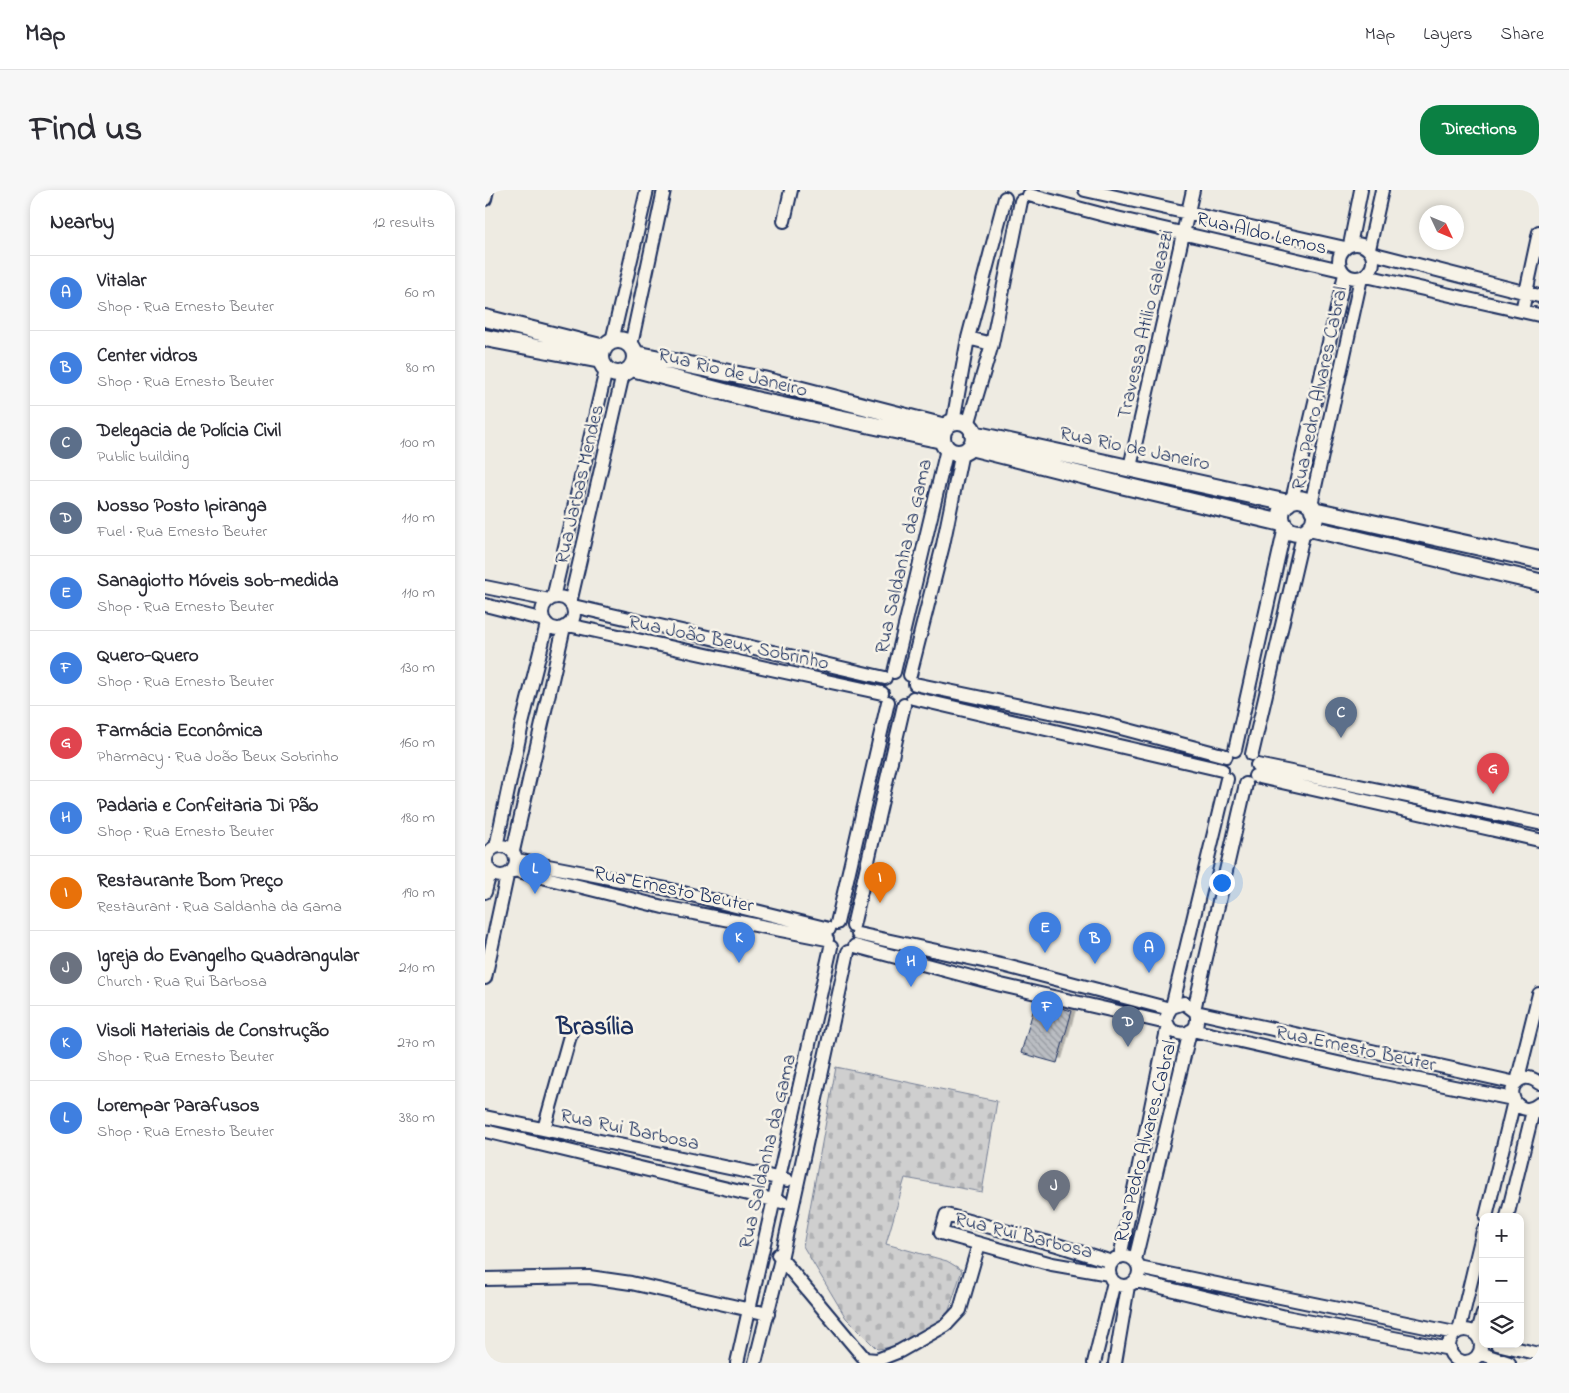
<!DOCTYPE html>
<html lang="en">
<head>
<meta charset="utf-8">
<style>
	body { margin:0; font-family:"Indie Flower",sans-serif; background:#f7f7f7; color:#2b2b33 }
	.controls { position:absolute; right:15px; bottom:15px; display:grid; overflow:hidden; border-radius:10px; box-shadow:0 2px 8px #0003 }
	.controls button { width:45px; height:45px; display:grid; place-items:center; padding:0; border:0; border-bottom:1px solid #e1e1e2; background:#fff; color:#2b2b33; font:25px sans-serif }
	.compass { position:absolute; left:934px; top:15px; width:45px; height:45px; border-radius:50%; background:#fff; box-shadow:0 2px 8px #0003; rotate:134deg }
	.you { position:absolute; left:736px; top:692px; width:18px; height:18px; margin:-12px; border:4px solid #fff; border-radius:50%; background:#1a73e8; box-shadow:0 0 0 8px #1a73e833 }
	.badge { display:grid; place-items:center; width:32px; height:32px; border-radius:50%; background:#0b8043; color:#fff; font-size:16px; font-weight:700 }
	.pin { position:absolute; translate:-50% -41px; filter:drop-shadow(0 1px 2px #0008) }
	.pin::after { content:''; position:absolute; top:26px; width:18px; height:15px; background:inherit; clip-path:polygon(0 0,100% 0,50% 100%) }
	.list { margin:0; padding:0; list-style:none }
	h2 { display:flex; justify-content:space-between; align-items:center; height:65px; margin:0; padding:0 20px; font-size:21px }
	h2 small { font-size:16px; font-weight:400; color:#7c7c81 }
	.list li { display:grid; grid-template-columns:32px 1fr auto; gap:15px; align-items:center; box-sizing:border-box; height:75px; padding:0 20px; border-top:1px solid #e1e1e2 }
	.list b { display:block; font-size:19px; white-space:nowrap }
	.list p { margin:0; font-size:16px; white-space:nowrap; color:#7c7c81 }
	.list em { font-size:16px; font-style:normal; color:#7c7c81 }
	.icon { flex:none; width:28px; height:28px; fill:none; stroke:currentColor; stroke-width:2; stroke-linecap:round; stroke-linejoin:round }
	.map { position:relative; flex:none; width:1054px; height:1173px; overflow:hidden; border-radius:20px }
	header { display:flex; align-items:center; gap:30px; box-sizing:border-box; height:70px; padding:0 25px; background:#fff; border-bottom:1px solid #e1e1e2 }
	header strong { font-size:24px }
	nav { display:flex; gap:28px; margin-inline-start:auto; font-size:18px }
	.intro { display:flex; align-items:center; justify-content:space-between; box-sizing:border-box; height:120px; padding:0 30px }
	h1 { margin:0; font-size:35px }
	.button { padding:12px 22px; border-radius:20px; background:#0b8043; color:#fff; font-size:18px; font-weight:700 }
	main { display:flex; gap:30px; padding:0 30px }
	aside { flex:1; background:#fff; border-radius:20px; box-shadow:0 2px 8px #0003 }
	.map>svg:first-child { display:block }
	.cemetery { fill:url(#cemetery-stones); stroke:#757f96 }
	.building { fill:url(#building-back-hatch); stroke:#1b2f5e; filter:url(#shadow) }
	.lines { fill:none; stroke-linecap:round; stroke-linejoin:round }
	.minor-casing { stroke:#1b2f5e; stroke-width:16 }
	.major-casing { stroke:#1b2f5e; stroke-width:20 }
	.minor { stroke:#f7f3e8; stroke-width:12 }
	.major { stroke:#f7f3e8; stroke-width:16 }
	.labels { text-anchor:middle; stroke-width:5; stroke-linejoin:round; paint-order:stroke }
	.street-label { font-size:20px; fill:#1b2f5e; stroke:#f7f3e8 }
	.district-label { font-size:25px; font-weight:bold; fill:#1b2f5e; stroke:#f7f3e8 }
</style>
</head>
<body>
<header>
<strong>Map</strong>
<nav><a>Map</a><a>Layers</a><a>Share</a></nav>
</header>
<div class="intro"><h1>Find us</h1><a class="button">Directions</a></div>
<main>
<aside>
<h2>Nearby<small>12 results</small></h2>
<ul class="list">
<li><span class="badge" style="background:#3f7fe0">A</span><div><b>Vitalar</b><p>Shop · Rua Ernesto Beuter</p></div><em>60 m</em></li>
<li><span class="badge" style="background:#3f7fe0">B</span><div><b>Center vidros</b><p>Shop · Rua Ernesto Beuter</p></div><em>80 m</em></li>
<li><span class="badge" style="background:#5c6f8a">C</span><div><b>Delegacia de Polícia Civil</b><p>Public building</p></div><em>100 m</em></li>
<li><span class="badge" style="background:#5c6f8a">D</span><div><b>Nosso Posto Ipiranga</b><p>Fuel · Rua Ernesto Beuter</p></div><em>110 m</em></li>
<li><span class="badge" style="background:#3f7fe0">E</span><div><b>Sanagiotto Móveis sob-medida</b><p>Shop · Rua Ernesto Beuter</p></div><em>110 m</em></li>
<li><span class="badge" style="background:#3f7fe0">F</span><div><b>Quero-Quero</b><p>Shop · Rua Ernesto Beuter</p></div><em>130 m</em></li>
<li><span class="badge" style="background:#e0444e">G</span><div><b>Farmácia Econômica</b><p>Pharmacy · Rua João Beux Sobrinho</p></div><em>160 m</em></li>
<li><span class="badge" style="background:#3f7fe0">H</span><div><b>Padaria e Confeitaria Di Pão</b><p>Shop · Rua Ernesto Beuter</p></div><em>180 m</em></li>
<li><span class="badge" style="background:#e8710a">I</span><div><b>Restaurante Bom Preço</b><p>Restaurant · Rua Saldanha da Gama</p></div><em>190 m</em></li>
<li><span class="badge" style="background:#6b7280">J</span><div><b>Igreja do Evangelho Quadrangular</b><p>Church · Rua Rui Barbosa</p></div><em>210 m</em></li>
<li><span class="badge" style="background:#3f7fe0">K</span><div><b>Visoli Materiais de Construção</b><p>Shop · Rua Ernesto Beuter</p></div><em>270 m</em></li>
<li><span class="badge" style="background:#3f7fe0">L</span><div><b>Lorempar Parafusos</b><p>Shop · Rua Ernesto Beuter</p></div><em>380 m</em></li>
</ul>
</aside>
<div class="map">
<svg width="1054" height="1173" viewBox="0 0 1054 1173">
	<defs>
		<pattern id="cemetery-stones" width="16" height="16" patternUnits="userSpaceOnUse" patternTransform="scale(1.25)"><rect width="16" height="16" fill="#cfcfcf"/><path d="M2 7V4a2 2 0 0 1 4 0v3zM10 15v-3a2 2 0 0 1 4 0v3z" fill="#b1b2b4"/></pattern>
		<pattern id="building-back-hatch" width="6" height="6" patternUnits="userSpaceOnUse" patternTransform="scale(1.25)"><rect width="6" height="6" fill="#babdc2"/><path d="M-1 5l2 2M0 0l6 6M5-1l2 2" fill="none" stroke="#969aa1"/></pattern>
		<filter id="shadow"><feDropShadow dx="4.5" dy="-4.5" stdDeviation="0" flood-color="#0004"/></filter>
	</defs>
	<rect width="100%" height="100%" fill="#eeebe2"/>
	<filter id="ink" filterUnits="userSpaceOnUse"><feTurbulence type="fractalNoise" baseFrequency=".02" numOctaves="2"/><feDisplacementMap in="SourceGraphic" scale="10" xChannelSelector="R" yChannelSelector="G"/><feConvolveMatrix kernelMatrix="1 2 1 2 8 2 1 2 1" color-interpolation-filters="sRGB"/></filter>
	<g filter="url(#ink)">
		<!-- cemetery -->
		<path class="cemetery" d="M351 877 512 911 497 1002 420 988 401 1054 462 1071 477 1080 460 1133 418 1156 392 1159 361 1128 318 1056Z"/>
		<!-- building -->
		<path class="building" d="M551 811 587 821 572 873 536 863Z"/>
		<g class="lines">
			<defs>
				<path id="minor" d="M600 0 860 58
					M544 5 623 26 856 80
					M0 9 2 0
					M299 31 306 0
					M854 71a17 17 0 1 1 34 0a17 17 0 1 1-34 0Z
					M865 55 876 0
					M884 59 897 0
					M886 63 1054 106
					M881 86 1054 125
					M1037 121 1054 42
					M483 148 507 154
					M127 151 162 0
					M146 155 179 0
					M468 232 483 148 520 8
					M483 235 507 154 536 11
					M645 277 708 0
					M807 310 860 84
					M826 315 876 88
					M0 397 64 410
					M57 423a16 16 0 1 1 32 0a16 16 0 1 1-32 0Z
					M68 408 121 180
					M85 413 138 184
					M0 415 59 430
					M88 416 400 488
					M83 435 397 503
					M409 482 462 259
					M425 485 458 355 477 262
					M430 494 617 533 741 566
					M428 508 737 580
					M750 560 800 337
					M767 564 819 341
					M772 575 1054 633
					M770 586 1054 650
					M1 671a15 15 0 1 1 30 0a15 15 0 1 1-30 0Z
					M11 657 37 534 62 434
					M28 661 79 437
					M32 670 182 699 344 739
					M29 680 178 717 342 749
					M0 702 5 682
					M352 733 403 512
					M368 736 419 515
					M373 744 521 776 685 819
					M370 756 516 795 682 833
					M0 788 22 686
					M687 817 699 813 711 822C720 857 664 845 687 817L742 589
					M709 820 761 594
					M711 822 1031 893
					M707 840 875 878 1028 909
					M1032 892 1054 804
					M1054 893C1049 889 1045 887 1039 888 1015 895 1032 932 1054 914
					M0 927 302 990
					M59 939 86 842
					M0 941 297 1012
					M1001 1027 1029 911
					M1022 1027 1049 917
					M293 1065 380 1169 392 1170 415 1161 461 1135 475 1120 494 1054
					M624 1081a15 15 0 1 1 30 0a15 15 0 1 1-30 0Z
					M635 1067 683 835
					M650 1070 705 841
					M654 1078 970 1143
					M624 1084 567 1074 456 1043 461 1025 572 1055 627 1072
					M0 1089 104 1087 146 1093 283 1124
					M651 1091 801 1127 965 1159
					M964 1156a16 16 0 1 1 32 0a16 16 0 1 1-32 0Z
					M974 1141 998 1041
					M992 1145 998 1124
					M1012 1154 1054 1164
					M994 1163 1024 1173
					M252 1173 346 757
					M270 1173 296 1069 363 762
					M609 1173 629 1092
					M630 1173 643 1096"/>
				<path id="major" d="M0 128 119 158
					M0 148 116 170
					M116 167a17 17 0 1 1 34 0a17 17 0 1 1-34 0Z
					M150 164 278 190 460 237
					M147 178 274 211 457 250
					M457 247a16 16 0 1 1 32 0a16 16 0 1 1-32 0Z
					M488 244 803 313
					M485 257 640 296 797 333
					M796 326a17 17 0 1 1 34 0a17 17 0 1 1-34 0Z
					M828 320 1054 370
					M824 338 1054 392"/>
			</defs>
			<!-- minor casing -->
			<use href="#minor" class="minor-casing"/>
			<!-- major casing -->
			<use href="#major" class="major-casing"/>
			<!-- minor -->
			<use href="#minor" class="minor"/>
			<!-- major -->
			<use href="#major" class="major"/>
		</g>
	</g>
	<g class="labels">
		<!-- street labels -->
		<g class="street-label">
			<text transform="translate(777 42) rotate(13)" y="7">Rua Aldo Lemos</text>
			<text transform="translate(659 134) rotate(-77)" y="7">Travessa Atilio Galeazzi</text>
			<text transform="translate(248 181) rotate(14)" y="7">Rua Rio de Janeiro</text>
			<text transform="translate(833 198) rotate(-78)" y="7">Rua Pedro Alvares Cabral</text>
			<text transform="translate(650 257) rotate(12)" y="7">Rua Rio de Janeiro</text>
			<text transform="translate(93 294) rotate(-77)" y="7">Rua Jarbas Mendes</text>
			<text transform="translate(417 366) rotate(-77)" y="7">Rua Saldanha da Gama</text>
			<text transform="translate(244 451) rotate(12)" y="7">Rua João Beux Sobrinho</text>
			<text transform="translate(189 698) rotate(12)" y="7">Rua Ernesto Beuter</text>
			<text transform="translate(871 857) rotate(12)" y="7">Rua Ernesto Beuter</text>
			<text transform="translate(145 938) rotate(12)" y="7">Rua Rui Barbosa</text>
			<text transform="translate(659 951) rotate(-76)" y="7">Rua Pedro Alvares Cabral</text>
			<text transform="translate(281 961) rotate(-77)" y="7">Rua Saldanha da Gama</text>
			<text transform="translate(539 1044) rotate(14)" y="7">Rua Rui Barbosa</text>
		</g>
		<!-- district labels -->
		<g class="district-label">
			<text x="110" y="844">Brasília</text>
		</g>
	</g>
</svg>
<div class="controls">
<button>+</button>
<button>−</button>
<button><svg class="icon" aria-label="layers" viewBox="0 0 24 24"><path d="M12 4l9 5-9 5-9-5zM3 14l9 5 9-5"/></svg></button>
</div>
<svg class="compass" viewBox="-18 -18 36 36"><path d="M0-13l5 13h-10z" fill="#e53935"/><path d="M0 13l5-13h-10z" fill="#7c7c81"/></svg>
<div class="you"></div>
<div class="pin badge" style="left:664px;top:783px;background:#3f7fe0">A</div>
<div class="pin badge" style="left:610px;top:774px;background:#3f7fe0">B</div>
<div class="pin badge" style="left:856px;top:548px;background:#5c6f8a">C</div>
<div class="pin badge" style="left:643px;top:857px;background:#5c6f8a">D</div>
<div class="pin badge" style="left:560px;top:763px;background:#3f7fe0">E</div>
<div class="pin badge" style="left:562px;top:842px;background:#3f7fe0">F</div>
<div class="pin badge" style="left:1008px;top:604px;background:#e0444e">G</div>
<div class="pin badge" style="left:426px;top:797px;background:#3f7fe0">H</div>
<div class="pin badge" style="left:395px;top:713px;background:#e8710a">I</div>
<div class="pin badge" style="left:569px;top:1021px;background:#6b7280">J</div>
<div class="pin badge" style="left:254px;top:773px;background:#3f7fe0">K</div>
<div class="pin badge" style="left:50px;top:704px;background:#3f7fe0">L</div>
</div>
</main>
</body>
</html>
